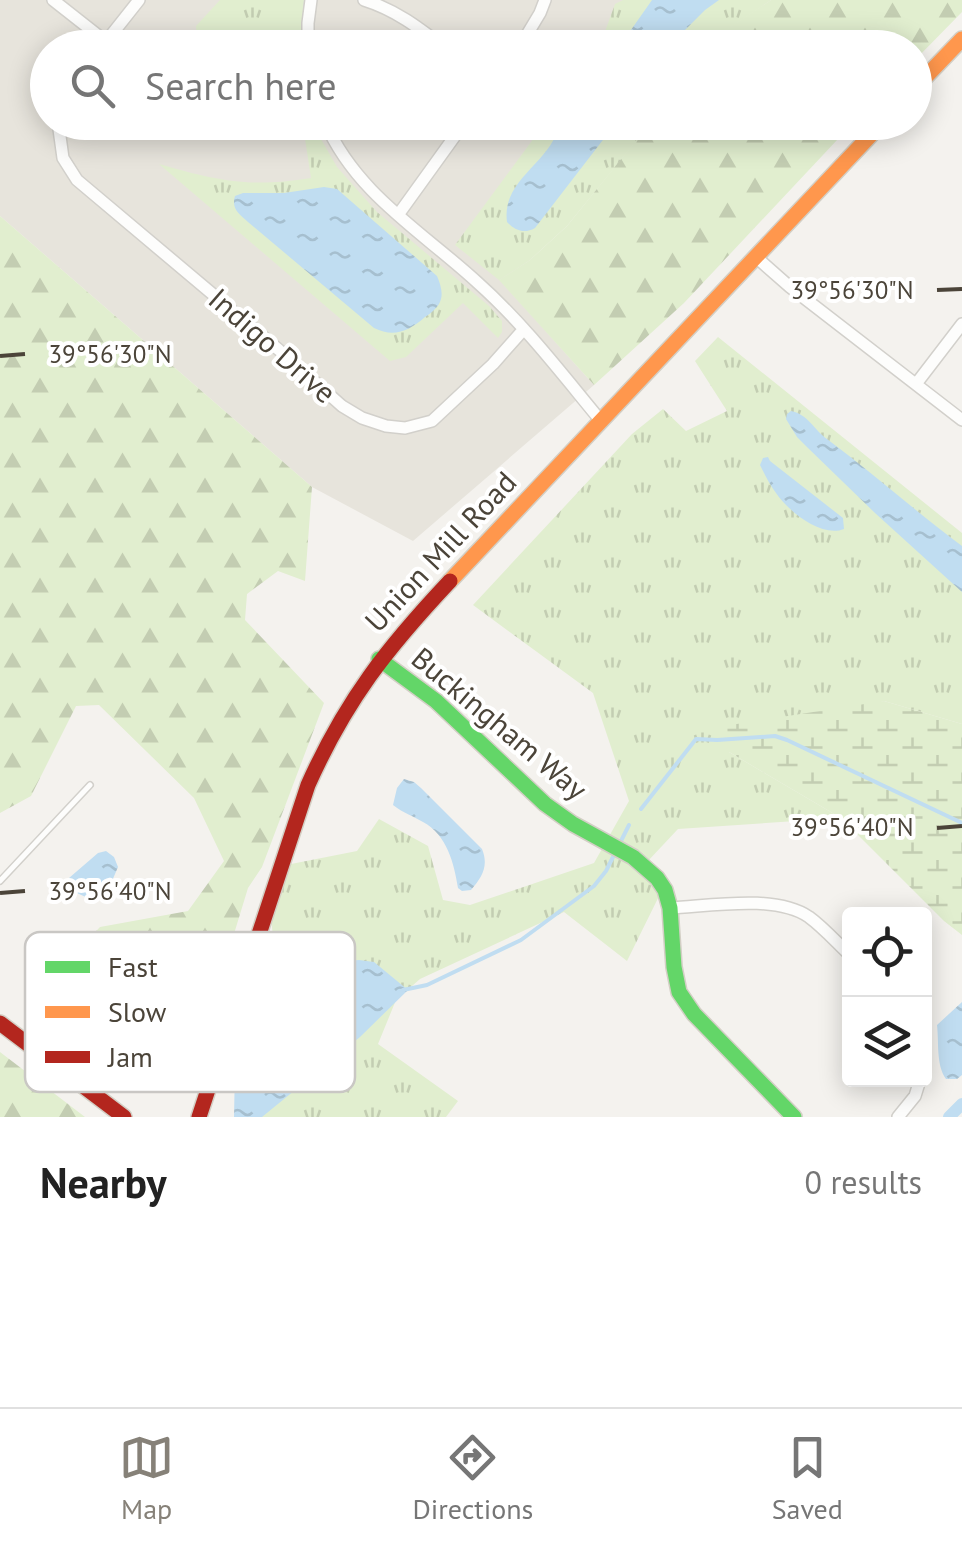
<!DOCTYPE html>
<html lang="en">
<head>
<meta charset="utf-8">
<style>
	body { margin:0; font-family:"PT Sans",sans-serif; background:#f2f2f2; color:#222 }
	.controls { position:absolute; right:30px; bottom:30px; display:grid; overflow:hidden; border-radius:10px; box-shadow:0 5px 25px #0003 }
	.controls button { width:90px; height:90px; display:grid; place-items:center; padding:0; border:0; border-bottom:2px solid #e0e0e0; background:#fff; color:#222; font:50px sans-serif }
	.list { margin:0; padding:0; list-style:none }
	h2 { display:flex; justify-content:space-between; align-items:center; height:130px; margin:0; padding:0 40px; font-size:42px }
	h2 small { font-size:32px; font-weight:400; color:#767676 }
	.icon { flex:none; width:55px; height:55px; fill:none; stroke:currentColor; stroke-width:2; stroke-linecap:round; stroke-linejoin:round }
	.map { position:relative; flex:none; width:962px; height:1117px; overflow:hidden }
	.search { position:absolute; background:#fff; box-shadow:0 5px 25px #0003; left:30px; right:30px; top:30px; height:110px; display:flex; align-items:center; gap:25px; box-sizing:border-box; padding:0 35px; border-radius:55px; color:#767676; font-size:38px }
	.sheet { height:290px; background:#fff }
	nav { display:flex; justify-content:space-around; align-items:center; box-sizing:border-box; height:140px; border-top:2px solid #e0e0e0; background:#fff; font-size:28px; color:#767676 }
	nav a { display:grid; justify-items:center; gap:5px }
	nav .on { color:#868178 }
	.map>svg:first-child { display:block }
	.residential { fill:#e7e4dc }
	.grass { fill:url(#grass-tufts) }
	.forest { fill:url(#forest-firs) }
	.wetland { fill:url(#wetland-marsh) }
	.water { fill:url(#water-ripples) }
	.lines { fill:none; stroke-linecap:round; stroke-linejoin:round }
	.stream { stroke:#c0ddf1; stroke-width:4 }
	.canal { stroke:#c0ddf1; stroke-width:12 }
	.lane-casing { stroke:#d2d0cb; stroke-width:8 }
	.street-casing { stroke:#d2d0cb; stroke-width:14 }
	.fast-casing { stroke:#d3cfc5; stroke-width:18 }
	.slow-casing { stroke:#d3cfc5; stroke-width:18 }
	.jam-casing { stroke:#d3cfc5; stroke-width:18 }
	.lane { stroke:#fdfdfc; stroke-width:5 }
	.street { stroke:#fdfdfc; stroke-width:11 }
	.fast { stroke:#63d668; stroke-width:15 }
	.slow { stroke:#ff974d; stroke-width:15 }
	.jam { stroke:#b3261e; stroke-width:15 }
	.ticks { fill:none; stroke:#4b4439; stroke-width:4 }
	.labels { text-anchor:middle; stroke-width:8; stroke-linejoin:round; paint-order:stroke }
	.street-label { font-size:30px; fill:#4b4439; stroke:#fff }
	.key { fill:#fff; stroke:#c9c7c4; stroke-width:2.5 }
	.key-label { font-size:28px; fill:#4b4439 }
	.ticks-label { font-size:25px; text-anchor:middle; fill:#4b4439; stroke:#fff; stroke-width:8; stroke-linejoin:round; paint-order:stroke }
</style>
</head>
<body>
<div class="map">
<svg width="962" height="1117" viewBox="0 0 962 1117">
	<defs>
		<pattern id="grass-tufts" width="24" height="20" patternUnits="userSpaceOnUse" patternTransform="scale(2.5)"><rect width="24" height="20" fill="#e1eecf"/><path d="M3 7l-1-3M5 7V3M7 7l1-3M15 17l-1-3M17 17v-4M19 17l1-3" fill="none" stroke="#c3cdb2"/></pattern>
		<pattern id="forest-firs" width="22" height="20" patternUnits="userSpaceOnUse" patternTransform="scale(2.5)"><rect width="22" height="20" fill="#e1eecf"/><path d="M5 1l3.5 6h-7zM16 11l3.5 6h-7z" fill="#c3cdb2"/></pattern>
		<pattern id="wetland-marsh" width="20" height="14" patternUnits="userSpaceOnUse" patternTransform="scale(2.5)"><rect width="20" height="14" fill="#e1eecf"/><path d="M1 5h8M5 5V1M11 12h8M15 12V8" fill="none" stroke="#c3cdb2"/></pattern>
		<pattern id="water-ripples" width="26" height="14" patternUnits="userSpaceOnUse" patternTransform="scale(2.5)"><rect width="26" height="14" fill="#c0ddf1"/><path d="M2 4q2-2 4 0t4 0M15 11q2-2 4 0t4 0" fill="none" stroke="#a6bfcf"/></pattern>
	</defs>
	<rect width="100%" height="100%" fill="#f4f2ee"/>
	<!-- residential -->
	<path class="residential" d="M0 0H771L725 31 711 47 48 48V122L651 123 530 260 500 280 594 385 413 541 312 487 0 216Z"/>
	<!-- grass -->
	<path class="grass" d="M220 0H304L300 47H242L197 38 196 26Z
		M623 0H771L725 31 711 47 599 48 615 4Z
		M545 123H651L567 226 530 260 499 280 455 245Z
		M313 125 337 167 377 212 489 306 502 321V332L498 338 463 303 406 357 390 361 159 164C218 181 250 188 311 178L303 126Z
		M718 337 962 533V724L884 701 729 752 841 818 678 829 647 862 665 884 627 961 564 912 420 979 396 1000 378 1044 458 1101 446 1117H240L278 983 270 909 286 865 357 851 379 819 428 846 443 900 470 905 594 863 629 801 593 693 473 605 632 434 663 409 686 431 727 411 695 361Z"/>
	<!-- forest -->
	<path class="forest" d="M771 0H962V12L915 60 914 48 711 47 724 31Z
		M651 122 853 123 684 303 594 385 499 280 530 260 567 226Z
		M0 216 312 487 305 581 278 571 247 594 245 620 324 703 262 867 248 888 201 1042 172 1012 61 1033 26 1005 100 927 188 911 224 861 194 798 99 705 76 706 31 796 0 813Z
		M0 1052 85 1117H0Z"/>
	<!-- wetland -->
	<path class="wetland" d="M884 701 962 724V935L944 921 841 818 729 752 724 726Z"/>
	<!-- water -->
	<path class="water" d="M652 0H719L705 10 668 47H619Z
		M559 123H616L535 228C525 234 515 231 507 222 501 178 554 162 559 123Z
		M324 187 337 189 437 276C440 283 443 292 441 299 439 307 431 313 425 317 409 331 394 338 374 328L248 222C239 214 231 209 235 196L243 193H284Z
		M791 411C808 414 814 430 827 439 873 473 916 512 962 546V592L875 513 808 448 797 437 786 419 787 414Z
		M768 457 770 461 843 518 844 529C822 538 789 512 776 493 770 485 765 475 760 465L763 458Z
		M404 779 414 782 421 788 482 849C489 866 482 877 471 890L462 891 458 888C454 863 447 835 423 822 413 816 403 813 393 805L397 788Z
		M106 851 114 857 118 867 109 888 88 898 70 890 68 886 69 878 98 853Z
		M293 953H312L334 962 359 960 374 962 408 990 360 1037 262 1117H234L235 1067 270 963Z
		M962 1002V1075L957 1079H946C936 1065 939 1043 937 1025Z"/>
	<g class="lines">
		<!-- stream -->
		<path class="stream" d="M641 809 696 739 717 740 775 736 787 740 962 823
			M620 843 629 825
			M403 990 427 985 521 940 594 886 606 871 616 851"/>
		<!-- canal -->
		<path class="canal" d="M949 1117 962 1104"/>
		<defs>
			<path id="lane" d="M0 881 90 785"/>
			<path id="street" d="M53 0 114 48
				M364 0C396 10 419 28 445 48
				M101 48 139 0
				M308 48V23L311 0
				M519 48 540 13 545 0
				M58 122 63 158 77 180 279 350 342 406 362 418 386 426 405 428 432 421 493 364 524 329
				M325 122C356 194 423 232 478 283 524 324 562 374 601 421
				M398 215 465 122
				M756 257 790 287 962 420
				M916 384 962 324
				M670 908C711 906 775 894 809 917 824 928 837 943 850 955
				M898 1117 915 1096 920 1080"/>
			<path id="fast" d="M379 659 436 701 545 804 573 824 633 857 657 878 665 890 670 908 674 967 679 992 694 1014 794 1117"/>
			<path id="slow" d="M914 89 962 39
				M450 581 883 122"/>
			<path id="jam" d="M0 1023 124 1117
				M199 1117 308 785C346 700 387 648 450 581"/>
		</defs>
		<!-- lane casing -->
		<use href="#lane" class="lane-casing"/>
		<!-- street casing -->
		<use href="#street" class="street-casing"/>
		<!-- fast casing -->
		<use href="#fast" class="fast-casing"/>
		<!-- slow casing -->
		<use href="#slow" class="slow-casing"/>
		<!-- jam casing -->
		<use href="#jam" class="jam-casing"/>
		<!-- lane -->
		<use href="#lane" class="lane"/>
		<!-- street -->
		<use href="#street" class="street"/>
		<!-- fast -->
		<use href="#fast" class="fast"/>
		<!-- slow -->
		<use href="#slow" class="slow"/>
		<!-- jam -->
		<use href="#jam" class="jam"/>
	</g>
	<!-- ticks -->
	<path class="ticks" d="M937 290 962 289M0 356 25 354M937 828 962 826M0 893 25 891"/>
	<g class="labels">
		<!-- street labels -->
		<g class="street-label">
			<text transform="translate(272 346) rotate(41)" y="10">Indigo Drive</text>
			<text transform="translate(441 552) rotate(-47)" y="10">Union Mill Road</text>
			<text transform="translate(499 724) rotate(40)" y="10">Buckingham Way</text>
		</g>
	</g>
	<!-- legend -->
	<rect x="25" y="932" width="330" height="160" rx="15" class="key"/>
	<rect x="45" y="961" width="45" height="12" fill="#63d668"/>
	<rect x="45" y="1006" width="45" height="12" fill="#ff974d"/>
	<rect x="45" y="1051" width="45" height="12" fill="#b3261e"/>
	<g class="key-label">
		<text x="108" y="977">Fast</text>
		<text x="108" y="1022">Slow</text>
		<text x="108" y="1067">Jam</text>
	</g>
	<g class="ticks-label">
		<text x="852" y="299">39°56'30"N</text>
		<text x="110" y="363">39°56'30"N</text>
		<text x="852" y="836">39°56'40"N</text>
		<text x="110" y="900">39°56'40"N</text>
	</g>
</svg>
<div class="controls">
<button><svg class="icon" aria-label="locate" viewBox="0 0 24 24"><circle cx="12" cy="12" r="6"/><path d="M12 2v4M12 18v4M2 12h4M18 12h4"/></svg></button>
<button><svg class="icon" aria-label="layers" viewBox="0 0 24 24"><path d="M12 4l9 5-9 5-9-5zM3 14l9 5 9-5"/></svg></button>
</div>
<div class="search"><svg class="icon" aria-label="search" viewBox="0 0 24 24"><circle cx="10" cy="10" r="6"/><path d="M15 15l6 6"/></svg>Search here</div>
</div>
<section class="sheet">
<h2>Nearby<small>0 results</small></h2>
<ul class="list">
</ul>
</section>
<nav>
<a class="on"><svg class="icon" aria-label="map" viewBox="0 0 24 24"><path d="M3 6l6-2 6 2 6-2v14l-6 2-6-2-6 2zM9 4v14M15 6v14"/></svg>Map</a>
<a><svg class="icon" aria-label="directions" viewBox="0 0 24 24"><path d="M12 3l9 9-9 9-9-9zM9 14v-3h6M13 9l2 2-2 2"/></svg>Directions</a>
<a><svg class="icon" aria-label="saved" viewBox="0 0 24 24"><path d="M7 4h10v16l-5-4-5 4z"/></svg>Saved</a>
</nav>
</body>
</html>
